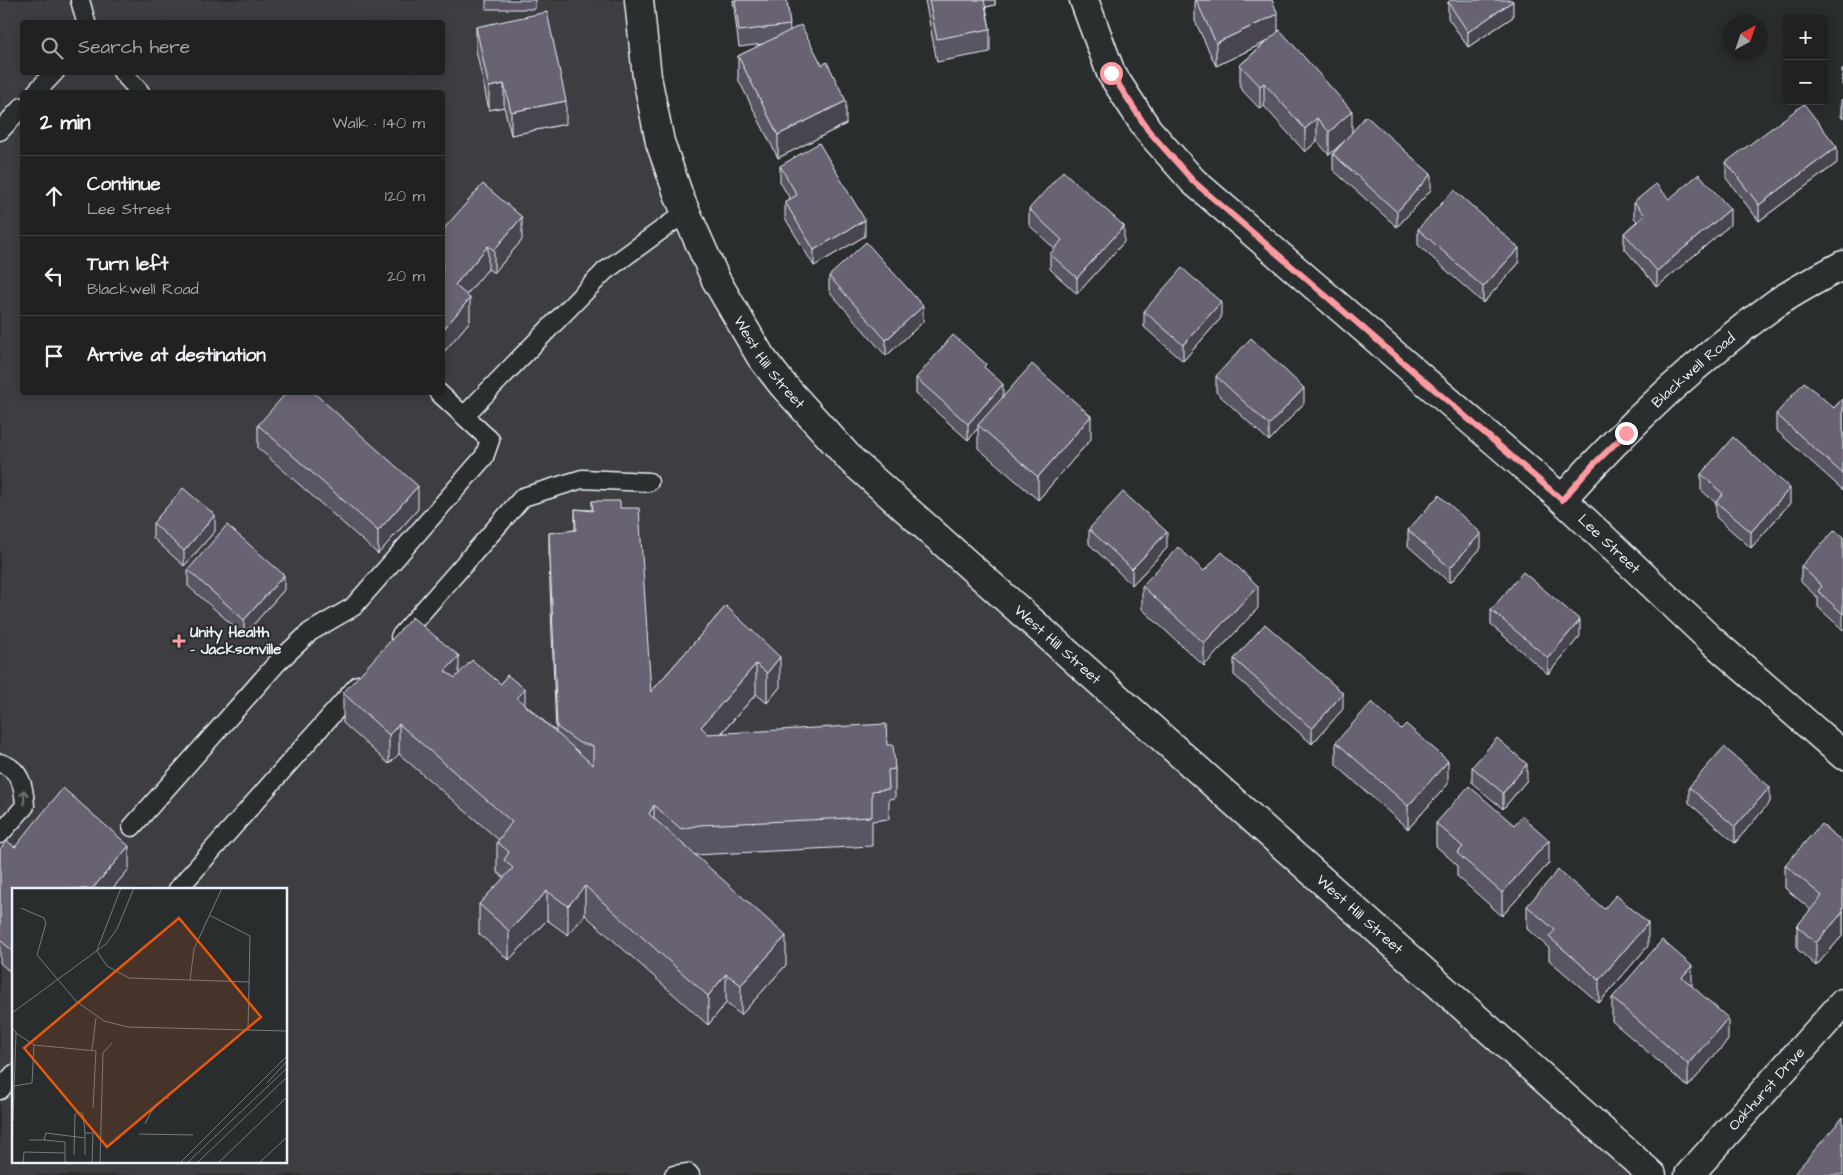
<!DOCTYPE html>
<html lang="en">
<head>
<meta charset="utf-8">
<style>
	body { margin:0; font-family:"Architects Daughter",sans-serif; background:#2d2f2f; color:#f1f3f6 }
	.controls { position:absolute; right:15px; top:15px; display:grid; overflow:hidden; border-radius:5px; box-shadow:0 2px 12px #0003 }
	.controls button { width:45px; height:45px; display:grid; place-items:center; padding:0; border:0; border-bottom:1px solid #3d3f40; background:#202222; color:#f1f3f6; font:25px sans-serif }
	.compass { position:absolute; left:1723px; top:15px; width:45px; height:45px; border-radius:50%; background:#202222; box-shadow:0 2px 12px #0003; rotate:40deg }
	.stop { position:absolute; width:15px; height:15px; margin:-11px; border:4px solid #ff9aa2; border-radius:50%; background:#fff }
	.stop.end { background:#ff9aa2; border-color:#fff; box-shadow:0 1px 5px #0008 }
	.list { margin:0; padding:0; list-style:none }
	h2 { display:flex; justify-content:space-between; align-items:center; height:65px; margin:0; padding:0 20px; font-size:21px }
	h2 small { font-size:16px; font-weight:400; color:#a2a4a5 }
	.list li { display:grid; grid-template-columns:32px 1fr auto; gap:15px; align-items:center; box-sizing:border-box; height:80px; padding:0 20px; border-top:1px solid #3d3f40 }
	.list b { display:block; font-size:19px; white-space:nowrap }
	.list p { margin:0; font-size:16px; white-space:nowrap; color:#a2a4a5 }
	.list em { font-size:16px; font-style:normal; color:#a2a4a5 }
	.icon { flex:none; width:28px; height:28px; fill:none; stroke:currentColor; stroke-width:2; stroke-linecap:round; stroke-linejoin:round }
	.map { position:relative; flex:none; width:1843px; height:1175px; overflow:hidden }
	.search { position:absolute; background:#202222; box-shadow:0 2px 12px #0003; left:20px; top:20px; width:425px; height:55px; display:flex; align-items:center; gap:12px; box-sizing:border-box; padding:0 18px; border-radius:5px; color:#a2a4a5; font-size:19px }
	.panel { position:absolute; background:#202222; box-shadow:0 2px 12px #0003; left:20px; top:90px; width:425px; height:305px; border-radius:5px }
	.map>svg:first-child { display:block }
	.built { fill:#3d3d43; fill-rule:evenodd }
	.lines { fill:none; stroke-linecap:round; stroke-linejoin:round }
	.service-casing { stroke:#e8f1f8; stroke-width:21 }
	.minor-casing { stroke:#e8f1f8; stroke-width:31 }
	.service { stroke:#2a2d2e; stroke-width:18 }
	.minor { stroke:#2a2d2e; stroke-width:28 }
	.wall { fill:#5a5463; stroke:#e8f1f8 }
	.shaded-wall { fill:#4a4550; stroke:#e8f1f8 }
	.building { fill:#696273; stroke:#e8f1f8 }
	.oneway { stroke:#6c7275 }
	.route { stroke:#ff9aa2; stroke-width:6 }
	.poi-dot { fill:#ff9aa2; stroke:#2a2d2e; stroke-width:2 }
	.labels { text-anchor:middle; stroke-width:4; stroke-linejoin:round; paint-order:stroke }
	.street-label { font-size:15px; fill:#e8f1f8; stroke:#2a2d2e }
	.poi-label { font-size:15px; font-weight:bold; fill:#e8f1f8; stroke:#2a2d2e; text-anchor:start }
	.inset-road { fill:none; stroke:#767b7f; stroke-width:1 }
	.view { fill:#e8590c; fill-opacity:0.15; stroke:#e8590c; stroke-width:2.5 }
	.inset-edge { fill:none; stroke:#e8f1f8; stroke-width:2.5 }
</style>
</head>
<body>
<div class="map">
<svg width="1843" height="1175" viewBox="0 0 1843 1175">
	<rect width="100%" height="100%" fill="#2a2d2e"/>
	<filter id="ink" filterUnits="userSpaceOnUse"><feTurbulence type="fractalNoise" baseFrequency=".02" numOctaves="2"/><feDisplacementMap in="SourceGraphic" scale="10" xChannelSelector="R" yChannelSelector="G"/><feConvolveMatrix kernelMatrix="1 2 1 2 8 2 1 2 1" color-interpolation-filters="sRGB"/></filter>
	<g filter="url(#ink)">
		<!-- built -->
		<path class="built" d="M0 0H639L660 143 782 384 1652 1175H0ZM22 22H442V72H22ZM22 92H442V392H22ZM14 889H286V1161H14Z"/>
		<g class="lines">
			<defs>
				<path id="service" d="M80 0 86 22
					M122 72 140 92
					M36 92 55 72
					M0 131 22 107
					M464 416 605 271 686 212
					M400 637 523 497 582 479 649 482
					M0 763C21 769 24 787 25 806L0 834
					M132 827 277 663 310 632 353 607 484 457 490 440 438 392
					M178 889 358 685
					M0 1090 14 1074
					M674 1175 688 1173 690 1175"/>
				<g id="minor">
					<path id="s1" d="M639 0 647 77 660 142 680 199 716 280 761 357 782 384 851 460 1652 1175"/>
					<path id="s2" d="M1084 0 1111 73 1148 130 1193 181 1562 499 1709 638 1843 755"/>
					<path id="s3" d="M1562 499C1624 430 1696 361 1771 307 1793 291 1819 278 1843 265"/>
					<path id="s4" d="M1689 1175 1843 1003"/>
				</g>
			</defs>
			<!-- service casing -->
			<use href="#service" class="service-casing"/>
			<!-- minor casing -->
			<use href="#minor" class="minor-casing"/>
			<!-- service -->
			<use href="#service" class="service"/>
			<!-- minor -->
			<use href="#minor" class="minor"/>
		</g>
		<!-- wall -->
		<path class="wall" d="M486 0H535V9H486Z
			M733 0H787L790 30 846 124 778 158 738 79V56L763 44 739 47Z
			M925 0H995V5L986 7 990 29V52L937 62Z
			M1195 0H1272L1278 31 1352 132 1431 190 1397 227 1333 170V154L1342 143 1329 155 1317 141 1305 152 1264 106 1260 109 1240 88V65L1266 42 1216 66 1195 21Z
			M1448 2 1513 17 1468 47 1448 18Z
			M476 27 566 124 511 135 504 107 489 110 476 50Z
			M1842 69H1843V86L1842 85Z
			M1843 99V119L1841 116V100Z
			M1726 162 1837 163 1759 221 1726 178Z
			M780 166 865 236 814 266 785 218V202L790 199 780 182Z
			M1669 199 1730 225 1657 287 1624 248V233L1637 221 1634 218V202Z
			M1029 209 1124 242 1077 294 1050 269V254L1055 249 1029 225Z
			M1418 229 1519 263 1483 303 1418 245Z
			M442 231 522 240 494 273 488 269 466 295 470 321 443 353Z
			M829 276 923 322 886 356 829 291Z
			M1144 311 1221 318 1183 361 1144 327Z
			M986 369 1003 397 1091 439 1038 500 978 448V428L968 440 916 394V378Z
			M1216 376 1304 403 1269 441 1216 392Z
			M1843 398V490L1776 430V414L1834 408Z
			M258 425 418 509 378 554 258 448Z
			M1701 474 1790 503 1751 548 1716 517V503L1701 490Z
			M592 501 620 508 651 692 726 606 780 687 767 703 756 694 722 733 887 745 895 769V798L889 799V819L872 821V846L695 855 786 965 741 1015 726 1003 708 1025 585 915 568 935 547 920 509 960 479 934V904L504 878 497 872V842L499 840 399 754 389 764 343 723V693L459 673 525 704 556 732 549 562V533L575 530V509L592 510Z
			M153 523 215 531 184 566 153 538Z
			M1089 529 1167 548 1132 585 1089 544Z
			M1408 530 1481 548 1450 583 1408 546Z
			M1843 537V630L1818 607V598L1801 582V566Z
			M188 570 284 590 244 635 188 586Z
			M1204 571 1258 608 1204 666 1142 609V586Z
			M1491 610 1580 636 1548 674 1491 625Z
			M1234 659 1343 709 1312 744 1234 675Z
			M1336 742 1448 784 1408 829 1336 765Z
			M1472 767 1527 780 1503 809 1472 783Z
			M1689 787 1770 802 1735 843 1689 803Z
			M1436 823 1549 863 1502 916 1457 876V865L1436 846Z
			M1843 842V935L1816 966 1797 949V926L1811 910 1785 888V865Z
			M15 847 129 869 112 889H14V975L0 963V849Z
			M1527 906 1604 909 1648 946 1599 1003 1549 960V948L1527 929Z
			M1612 998 1728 1040 1688 1087 1612 1021Z"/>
		<!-- shaded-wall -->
		<path class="shaded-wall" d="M981 0H995V5L981 8Z
			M1513 1V17L1468 47V32Z
			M1278 14V36L1216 66V43Z
			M1264 83V106L1260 109V86Z
			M504 84V107L489 110V87Z
			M566 101V124L511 135V112Z
			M846 101V124L778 158V135Z
			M1352 111V134L1329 155V132Z
			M1317 118V141L1305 152V129Z
			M1837 147V163L1759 221V205Z
			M1431 174V190L1397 227V212Z
			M1730 209V225L1657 287V271Z
			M522 217V240L494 273V250Z
			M865 220V236L814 266V250Z
			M1124 226V242L1077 294V278Z
			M488 246V269L455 308V285Z
			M1519 248V263L1483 303V287Z
			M470 298V321L443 353V330Z
			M1221 302V318L1183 361V345Z
			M923 306V322L886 356V340Z
			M1003 384V400L978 425V428L968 440V424Z
			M1304 388V403L1269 441V425Z
			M1091 416V439L1038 500V477Z
			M418 486V509L378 554V531Z
			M1790 488V503L1751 548V532Z
			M215 515V531L184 566V551Z
			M1167 532V548L1132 585V569Z
			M1481 533V548L1450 583V568Z
			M284 575V590L244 635V620Z
			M1258 586V608L1204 666V643Z
			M1580 620V636L1548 674V658Z
			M459 656V685L445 671Z
			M780 657V687L767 703V673Z
			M756 664V694L701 756V727Z
			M525 689V719L517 698Z
			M1343 693V709L1312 744V729Z
			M399 724V754L389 764V735Z
			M1448 761V784L1408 829V806Z
			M1527 764V780L1503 809V793Z
			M1770 787V802L1735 843V827Z
			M654 805V834L649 814Z
			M1549 840V863L1502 916V893Z
			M129 846V869L112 889H92Z
			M585 886V915L568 935V906Z
			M547 891V920L509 960V931Z
			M1843 912V935L1816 966V943Z
			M1648 923V946L1599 1003V980Z
			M786 936V965L741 1015V985Z
			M1692 966V989L1682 977Z
			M726 974V1003L708 1025V996Z
			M1728 1018V1040L1688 1087V1064Z"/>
		<!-- building -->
		<path class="building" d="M735 0H787L790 25 739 31Z
			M929 0H984L990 29 937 39Z
			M1196 0H1272L1278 14 1216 43Z
			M1451 0H1512L1513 1 1468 32 1448 2Z
			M547 12 566 101 511 112 504 84 489 87 476 27Z
			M801 25 822 65 827 62 846 101 778 135 738 56Z
			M1280 30 1352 111 1329 132 1317 118 1305 129 1264 83 1260 86 1240 65Z
			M1804 104 1837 147 1759 205 1726 162Z
			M1366 116 1431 174 1397 212 1333 154Z
			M819 143 865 220 814 250 785 202 797 195 780 166Z
			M1063 171 1124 226 1077 278 1050 254 1062 240 1029 209Z
			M1699 174 1730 209 1657 271 1624 233 1645 215 1634 202 1656 184 1669 199Z
			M483 184 522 217 494 250 488 246 455 285 470 298 443 330 442 231Z
			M1454 190 1519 248 1483 287 1418 229Z
			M866 242 923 306 886 340 829 276Z
			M1182 268 1221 302 1183 345 1144 311Z
			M953 335 986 364 984 367 1003 384 968 424 916 378Z
			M1251 338 1304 388 1269 425 1216 376Z
			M1032 364 1091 416 1038 477 978 425Z
			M1804 382 1834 408 1843 398V474L1776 414Z
			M287 392H313L418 486 378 531 258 425Z
			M1733 437 1790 488 1751 532 1716 502 1723 494 1701 474Z
			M183 488 215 515 184 551 153 523Z
			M1123 492 1167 532 1132 569 1089 529Z
			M1439 495 1481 533 1450 568 1408 530Z
			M592 501H620V508H639L651 692 726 606 780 657 767 673 756 664 701 727 708 734 886 724 887 745H893L895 769 888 770 889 789 872 791V817L700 825 681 829 654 805 649 814 786 936 741 985 726 974 708 996 585 886 568 906 547 891 509 931 479 904 513 868 504 860 509 852 497 842 512 822 399 724 389 735 343 693 412 617 459 656 445 671 455 678 472 660 501 684 507 675 525 689 517 698 593 765V746L579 743 557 727 549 533 576 530 575 509 593 511Z
			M227 525 284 575 244 620 188 570Z
			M1835 530 1843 537V614L1818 591 1822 586 1801 566Z
			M1178 547 1204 571 1222 552 1258 586 1204 643 1142 586Z
			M1523 572 1580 620 1548 658 1491 610Z
			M1265 624 1343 693 1312 729 1234 659Z
			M1372 702 1401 729 1406 724 1448 761 1408 806 1336 742Z
			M1497 738 1527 764 1503 793 1472 767Z
			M1724 747 1770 787 1735 827 1689 787Z
			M1469 786 1514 825 1522 816 1549 840 1502 893 1457 853 1463 847 1436 823Z
			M63 788 129 846 92 889H14V952L0 940V849L7 841 15 847Z
			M1821 824 1843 842V912L1816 943 1797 926 1822 896 1785 865Z
			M1558 870 1604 909 1616 895 1648 923 1599 980 1549 937 1555 930 1527 906Z
			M1662 940 1692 966 1682 977 1728 1018 1688 1064 1612 998Z
			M1843 1117V1175H1795L1794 1174Z"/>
		<!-- one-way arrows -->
		<defs><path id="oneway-shaft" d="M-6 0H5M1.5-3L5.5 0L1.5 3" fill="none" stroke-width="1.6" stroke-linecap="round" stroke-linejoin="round" transform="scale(1.25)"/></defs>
		<use class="oneway" href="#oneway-shaft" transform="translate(24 797) rotate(-92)"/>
	</g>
	<g class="lines" filter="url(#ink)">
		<!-- route -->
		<path class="route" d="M1111 73 1148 130 1193 181 1562 500 1592 466 1626 433"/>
	</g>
	<!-- markers -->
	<path class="poi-dot" d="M176.5 633.5h5v5h5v5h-5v5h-5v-5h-5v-5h5z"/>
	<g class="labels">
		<!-- street labels -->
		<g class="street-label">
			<text dy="5" stroke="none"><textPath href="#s1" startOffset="391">West Hill Street</textPath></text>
			<text dy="5" stroke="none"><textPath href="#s3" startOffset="184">Blackwell Road</textPath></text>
			<text dy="5" stroke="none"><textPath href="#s2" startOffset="766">Lee Street</textPath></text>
			<text dy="5" stroke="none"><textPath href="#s1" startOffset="796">West Hill Street</textPath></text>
			<text dy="5" stroke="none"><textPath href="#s1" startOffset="1201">West Hill Street</textPath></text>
			<text dy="5" stroke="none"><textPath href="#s4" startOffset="116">Oakhurst Drive</textPath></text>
		</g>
		<!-- poi labels -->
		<g class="poi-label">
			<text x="190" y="637">Unity Health<tspan x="190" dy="17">- Jacksonville</tspan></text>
		</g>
	</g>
	<!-- overview -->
	<g transform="translate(12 888)">
		<rect width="275" height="275" fill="#2a2d2e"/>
		<path class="inset-road" d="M9 20 32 30 34 35 25 67 64 113 92 133 116 139 275 143M197 27 238 48 236 143M85 62 109 0M85 63 95 78 117 90 238 94M178 92 182 61 210 0M0 125 94 56 105 41 122 0M0 140 4 144 1 233M4 145 22 157 84 163 81 220M80 162 84 130M255 195 275 173M2 198 20 195 22 157M133 236 139 224 152 210H157M127 246 181 247M17 252H32M53 265V254L32 252 34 245 73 250M62 267 63 226 66 224 71 226 73 245M73 267V245H81L80 275M0 275 1 236M11 275 12 264 53 265V275M88 275 91 165 100 155M168 275 275 168M175 275 275 180M185 275 275 189M206 275 275 209M247 275 275 249"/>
		<path class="view" d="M167 30 249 129 95 259 12 160Z"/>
		<rect width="275" height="275" class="inset-edge"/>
	</g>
</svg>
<div class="controls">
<button>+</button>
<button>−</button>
</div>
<svg class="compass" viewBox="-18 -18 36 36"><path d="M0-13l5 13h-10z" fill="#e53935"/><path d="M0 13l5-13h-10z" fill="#a2a4a5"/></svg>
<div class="stop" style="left:1111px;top:73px"></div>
<div class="stop end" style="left:1626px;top:433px"></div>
<div class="search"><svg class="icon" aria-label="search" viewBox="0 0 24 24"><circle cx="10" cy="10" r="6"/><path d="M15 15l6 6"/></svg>Search here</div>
<section class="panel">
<h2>2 min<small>Walk · 140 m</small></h2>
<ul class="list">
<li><svg class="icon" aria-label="ahead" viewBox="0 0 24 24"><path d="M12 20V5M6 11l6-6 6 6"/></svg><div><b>Continue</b><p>Lee Street</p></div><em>120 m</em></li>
<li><svg class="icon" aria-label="left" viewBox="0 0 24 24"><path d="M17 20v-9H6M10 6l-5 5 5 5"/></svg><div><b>Turn left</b><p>Blackwell Road</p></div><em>20 m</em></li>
<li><svg class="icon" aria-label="arrive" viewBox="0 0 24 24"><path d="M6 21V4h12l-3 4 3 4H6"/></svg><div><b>Arrive at destination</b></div></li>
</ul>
</section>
</div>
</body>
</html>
